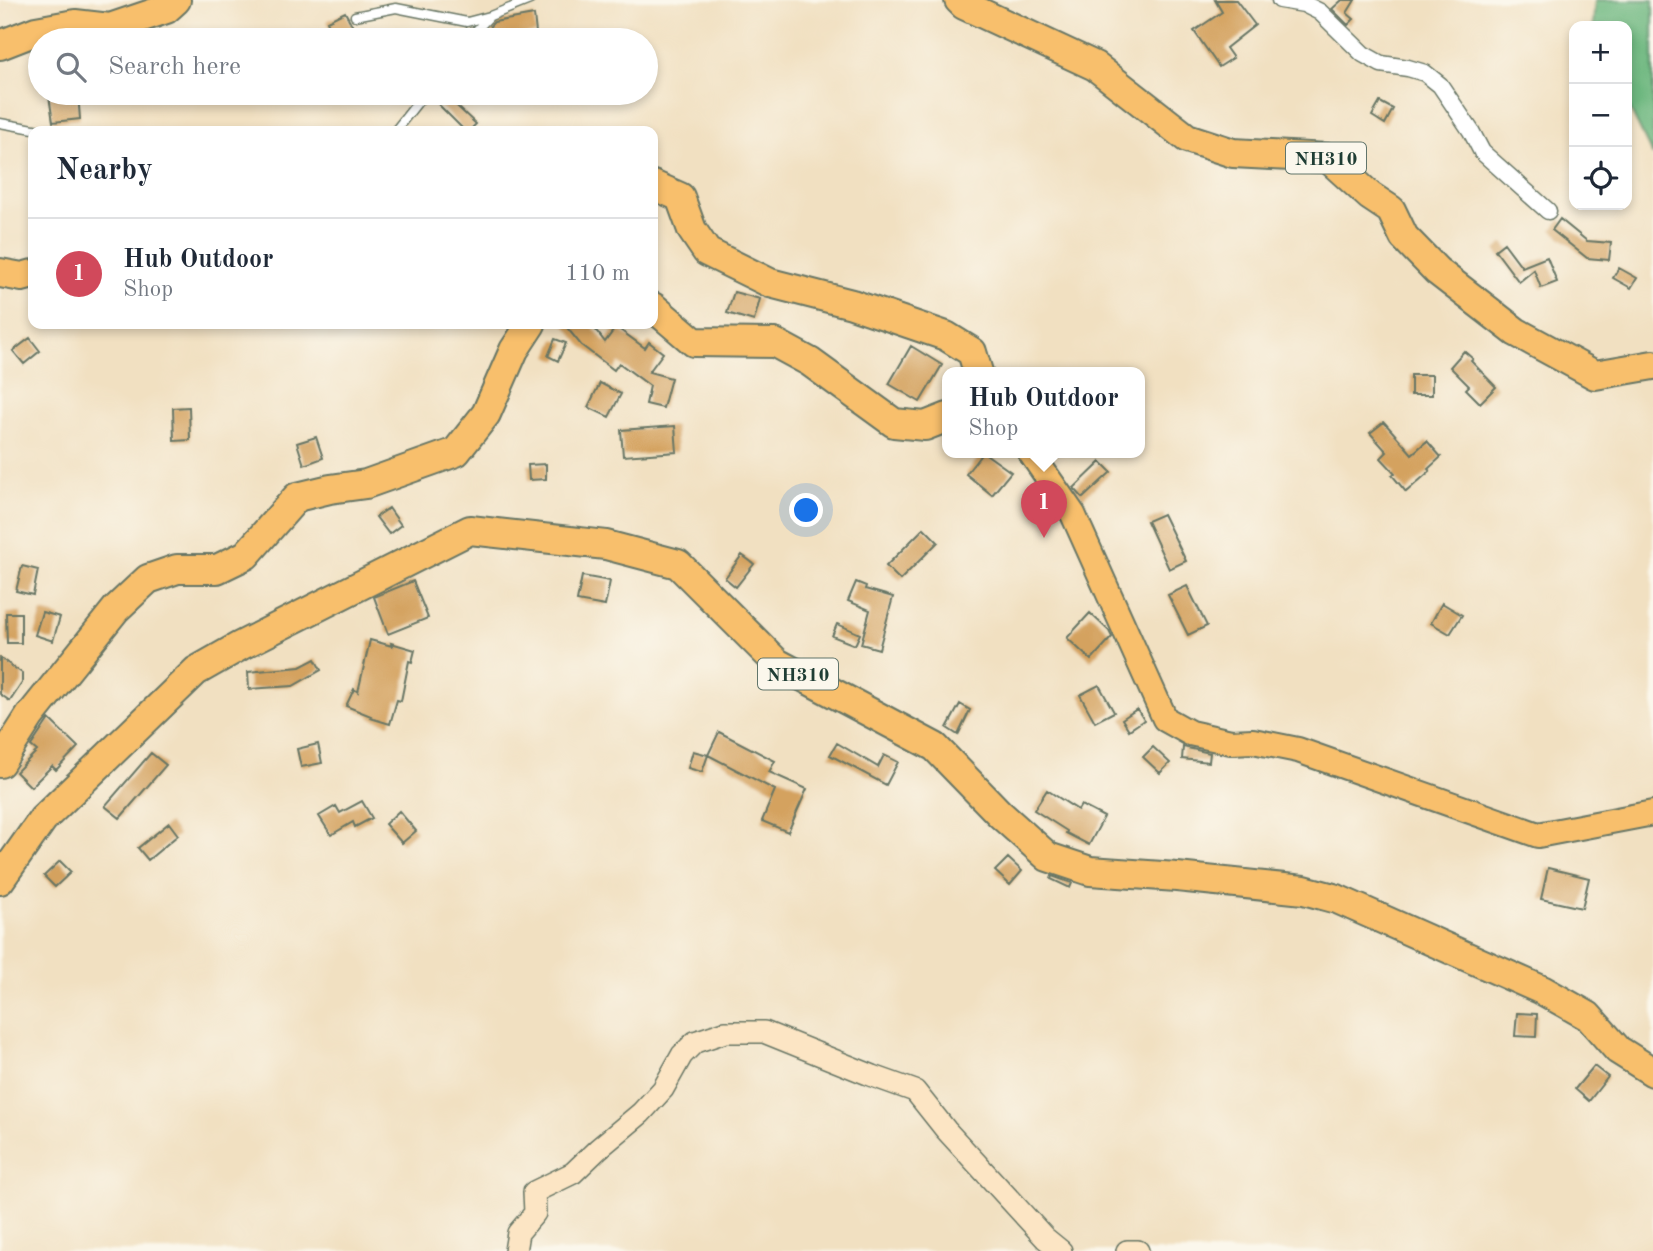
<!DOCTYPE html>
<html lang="en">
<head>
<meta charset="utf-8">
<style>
	body { margin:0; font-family:"Old Standard TT",serif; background:#f6f6f7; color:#1f2937 }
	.controls { position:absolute; right:21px; top:21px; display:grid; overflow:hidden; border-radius:14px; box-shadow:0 4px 10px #0003 }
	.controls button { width:63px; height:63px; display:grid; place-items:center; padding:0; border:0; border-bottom:2px solid #e0e1e3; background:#fff; color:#1f2937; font:35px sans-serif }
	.you { position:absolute; left:807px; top:511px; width:24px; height:24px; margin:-18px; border:5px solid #fff; border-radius:50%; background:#1a73e8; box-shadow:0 0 0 10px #1a73e833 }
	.badge { display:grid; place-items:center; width:46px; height:46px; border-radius:50%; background:#d1495b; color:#fff; font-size:23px; font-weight:700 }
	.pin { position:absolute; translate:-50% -58px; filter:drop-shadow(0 2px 4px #0008) }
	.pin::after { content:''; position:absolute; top:37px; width:24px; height:21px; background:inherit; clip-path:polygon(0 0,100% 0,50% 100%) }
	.popup { position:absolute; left:942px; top:367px; width:203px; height:91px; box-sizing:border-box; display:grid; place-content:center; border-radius:14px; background:#fff; filter:drop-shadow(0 2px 5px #0005); font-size:23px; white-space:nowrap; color:#747a83 }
	.popup b { font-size:26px; color:#1f2937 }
	.popup::after { content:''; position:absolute; left:50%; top:100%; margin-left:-14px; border:14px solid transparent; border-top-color:#fff }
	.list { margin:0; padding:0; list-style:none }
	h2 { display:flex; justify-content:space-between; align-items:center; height:91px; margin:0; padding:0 28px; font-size:30px }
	h2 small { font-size:23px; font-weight:400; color:#747a83 }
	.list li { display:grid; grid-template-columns:46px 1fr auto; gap:21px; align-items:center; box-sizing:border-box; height:112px; padding:0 28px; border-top:2px solid #e0e1e3 }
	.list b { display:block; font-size:26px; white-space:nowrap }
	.list p { margin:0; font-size:23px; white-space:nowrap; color:#747a83 }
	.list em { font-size:23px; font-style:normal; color:#747a83 }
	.icon { flex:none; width:38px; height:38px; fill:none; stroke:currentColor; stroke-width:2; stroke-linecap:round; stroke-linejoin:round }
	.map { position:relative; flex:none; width:1653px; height:1251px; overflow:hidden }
	.search { position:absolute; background:#fff; box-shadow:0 4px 10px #0003; left:28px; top:28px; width:630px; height:77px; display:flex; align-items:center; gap:18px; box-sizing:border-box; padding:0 24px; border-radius:38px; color:#747a83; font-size:26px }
	.panel { position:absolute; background:#fff; box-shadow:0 4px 10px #0003; left:28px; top:126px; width:630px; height:203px; border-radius:14px }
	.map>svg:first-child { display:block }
	.forest { fill:#6eb880; stroke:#467a5a; stroke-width:2 }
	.building { fill:#d4a25e }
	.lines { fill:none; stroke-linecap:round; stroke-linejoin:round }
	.lane-casing { stroke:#687665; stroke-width:11 }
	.street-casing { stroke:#687665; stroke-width:19 }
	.secondary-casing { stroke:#687665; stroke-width:24 }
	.primary-casing { stroke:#687665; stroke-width:28 }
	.highway-casing { stroke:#687665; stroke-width:32 }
	.lane { stroke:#fff; stroke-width:8 }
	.street { stroke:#fff; stroke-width:16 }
	.secondary { stroke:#fce5c4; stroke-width:21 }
	.primary { stroke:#f8bf6c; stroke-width:24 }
	.highway { stroke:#f8bf6c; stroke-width:28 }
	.labels { text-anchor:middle; stroke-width:5; stroke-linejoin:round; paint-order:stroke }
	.shield { fill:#fbf7ec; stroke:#61756b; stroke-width:2 }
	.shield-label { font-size:19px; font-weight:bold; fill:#1f3d34 }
</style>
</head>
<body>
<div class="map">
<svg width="1653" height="1251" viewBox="0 0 1653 1251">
	<rect width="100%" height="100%" fill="#fbf7ec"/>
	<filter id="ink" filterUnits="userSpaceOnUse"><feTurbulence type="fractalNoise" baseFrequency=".0143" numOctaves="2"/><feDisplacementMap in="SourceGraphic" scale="14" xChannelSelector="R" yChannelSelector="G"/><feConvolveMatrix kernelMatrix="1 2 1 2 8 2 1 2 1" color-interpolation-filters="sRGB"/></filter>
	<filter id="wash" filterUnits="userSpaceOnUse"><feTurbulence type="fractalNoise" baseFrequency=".00686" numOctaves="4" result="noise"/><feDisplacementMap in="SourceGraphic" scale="28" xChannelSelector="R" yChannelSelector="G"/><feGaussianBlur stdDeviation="1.57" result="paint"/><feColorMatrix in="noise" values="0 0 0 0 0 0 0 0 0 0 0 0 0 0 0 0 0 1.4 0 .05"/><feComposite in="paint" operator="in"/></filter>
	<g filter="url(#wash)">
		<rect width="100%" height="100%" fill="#f1e0c1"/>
		<!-- forest -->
		<path class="forest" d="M1595 0H1653V156L1627 103V26H1593Z"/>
		<g id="blocks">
			<!-- building -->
			<path class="building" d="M1215 0H1236L1255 25 1226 48 1233 58 1219 67 1194 31 1222 12Z
				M1342 0H1355L1347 13 1354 19 1348 25 1332 9Z
				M345 12 360 40H336L327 21Z
				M534 15 536 33 492 39 490 26 494 22Z
				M78 93 80 119 53 122 49 96Z
				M443 93 476 124 469 131H465L435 101Z
				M1380 102 1393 109 1385 124 1372 116Z
				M1560 219 1587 241 1611 243 1609 260 1587 258 1552 230Z
				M1504 243 1522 267 1547 257 1557 282 1541 288 1534 270 1519 282 1495 250Z
				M1619 268 1637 278 1631 288 1613 278Z
				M734 292 760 299 754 321 727 313Z
				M564 324H591L605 342 616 327 645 348 649 342 663 353 649 372 671 378 663 408 646 404 650 386 619 363 614 370 581 345Z
				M30 338 40 351 24 364 13 351Z
				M555 339 566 343 558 361 548 356Z
				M911 346 942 365 920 402 889 384Z
				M1464 351 1473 359 1471 361 1496 387 1480 403 1466 389 1469 386 1450 367Z
				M1411 375H1432V395H1411Z
				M600 383 621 394 609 417 588 407Z
				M189 407 190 440 174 441 173 408Z
				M1384 422 1412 454 1427 441 1441 457 1428 469 1430 471 1406 492 1392 475 1395 473 1381 458 1387 452 1370 433Z
				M675 426 677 452 623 456 621 430Z
				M316 437 323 458 304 465 297 443Z
				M983 452 1011 472 992 495 966 474Z
				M1101 462 1111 472 1083 498 1074 488Z
				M546 464V479L529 480 528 465Z
				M389 508 401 525 389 534 376 517Z
				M1163 514 1186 561 1169 569 1147 521Z
				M924 528 938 542 900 580 886 566Z
				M742 555 754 564 736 587 725 578Z
				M22 566 38 570 33 595 16 591Z
				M582 576 610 581 605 606 577 601Z
				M413 581 428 618 388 634 374 597Z
				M856 582 866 586 865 589 893 597 879 649 861 644 870 610 848 601Z
				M1187 586 1207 626 1188 635 1168 595Z
				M1442 603 1462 615 1450 634 1431 623Z
				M42 612 60 617 53 641 35 635Z
				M6 613H21V643H7Z
				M1090 613 1109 631 1112 637 1091 660 1067 638Z
				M837 624 860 634 855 645 832 636Z
				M370 640 392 646 391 643 415 650 412 662 409 661 401 701 397 700 390 724 370 718 371 716 346 706 354 689 358 692Z
				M0 658 22 673V683L10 701 0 694Z
				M315 659 321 670 293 686 249 689 248 672 300 667Z
				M1099 685 1114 712 1095 722 1080 695Z
				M960 704 970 710 958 735 947 728Z
				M1137 709 1144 720 1129 730 1122 719Z
				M49 719 78 747 56 770 52 766 31 787 16 772 37 751 31 746Z
				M719 732 775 761 769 772 807 789 788 832 762 821 775 790 708 755Z
				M837 743 878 767 884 755 898 762 886 785 830 755Z
				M318 744 322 763 301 767 297 749Z
				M1153 747 1170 763 1160 773 1143 757Z
				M1183 747 1210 753 1209 762 1182 759Z
				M693 751 708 755 702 772 688 768Z
				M151 753 166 765 120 818 105 806Z
				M1047 790 1078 810 1081 805 1104 817 1089 845 1066 833 1067 831 1034 810Z
				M362 801 372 818 355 827 353 822 331 835 319 816 336 806 340 813Z
				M399 811 416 831 402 843 385 824Z
				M169 823 178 835 148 860 138 848Z
				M1008 858 1022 871 1010 885 995 871Z
				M60 861 71 872 55 887 44 876Z
				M1548 868 1589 878 1582 908 1541 899Z
				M1052 876 1072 883 1070 888 1051 879Z
				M1517 1013 1537 1014 1536 1037 1515 1036Z
				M1594 1066 1608 1077 1589 1101 1575 1089Z"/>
		</g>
	</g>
	<g filter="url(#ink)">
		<use href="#blocks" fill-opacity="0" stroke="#687665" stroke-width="2"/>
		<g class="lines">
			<defs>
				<path id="lane" d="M355 16 396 8 467 22 490 16
					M467 40 490 16 530 0
					M0 123 45 131
					M395 131 425 93"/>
				<path id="street" d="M1280 0 1304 4 1320 12 1363 54 1381 64 1408 68 1425 73 1440 85 1471 131 1482 152 1548 211"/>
				<path id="secondary" d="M515 1251 518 1233 535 1213 534 1192 573 1173 598 1149 641 1113 663 1089 682 1055 695 1042 725 1032H764L873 1076 915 1091 946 1130 1045 1238 1061 1251
					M1127 1251H1138"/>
				<path id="primary" d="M1030 452 1073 514 1165 719 1190 733 1231 742 1253 741 1298 750 1538 835 1653 813"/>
				<path id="highway" d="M959 0 964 5 1095 66 1187 138 1233 153 1328 158 1370 196 1391 210 1404 237 1437 271 1516 332 1595 375 1653 365
					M0 45 36 31 75 24 110 28 166 9 176 0
					M653 185 680 197 692 230 707 252 770 283 852 304 946 336 972 352 978 372
					M0 273 22 277 33 274
					M653 307 694 342 775 343 810 362 894 423 925 426 948 417
					M0 763 30 716 116 609 148 579 177 569H217L246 555 297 497 330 489 366 484 456 452 486 414 514 350 531 324
					M0 880 43 819 196 671 240 646 470 530 606 545 678 564 777 663 935 747 1000 814 1048 857 1090 871 1177 877 1304 890 1337 899 1542 990 1588 1016 1618 1050 1653 1072"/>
			</defs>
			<!-- lane casing -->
			<use href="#lane" class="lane-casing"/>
			<!-- street casing -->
			<use href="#street" class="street-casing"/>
			<!-- secondary casing -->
			<use href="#secondary" class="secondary-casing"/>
			<!-- primary casing -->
			<use href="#primary" class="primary-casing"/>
			<!-- highway casing -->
			<use href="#highway" class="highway-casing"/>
			<!-- lane -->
			<use href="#lane" class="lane"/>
			<!-- street -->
			<use href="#street" class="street"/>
			<!-- secondary -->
			<use href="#secondary" class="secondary"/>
			<!-- primary -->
			<use href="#primary" class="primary"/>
			<!-- highway -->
			<use href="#highway" class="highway"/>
		</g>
	</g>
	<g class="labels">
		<!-- shield labels -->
		<g class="shield">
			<rect x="1286" y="142.5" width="80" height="31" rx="5"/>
			<rect x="758" y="658.5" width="80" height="31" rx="5"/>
		</g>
		<g class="shield-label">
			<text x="1326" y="165">NH310</text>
			<text x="798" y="681">NH310</text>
		</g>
	</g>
</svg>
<div class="controls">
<button>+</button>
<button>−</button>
<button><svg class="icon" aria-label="locate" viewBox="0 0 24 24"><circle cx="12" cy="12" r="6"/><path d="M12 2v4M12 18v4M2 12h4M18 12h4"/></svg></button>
</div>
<div class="you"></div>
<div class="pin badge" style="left:1044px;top:538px">1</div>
<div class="popup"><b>Hub Outdoor</b>Shop</div>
<div class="search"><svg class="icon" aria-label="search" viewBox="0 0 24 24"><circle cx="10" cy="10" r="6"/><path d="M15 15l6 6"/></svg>Search here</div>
<section class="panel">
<h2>Nearby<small></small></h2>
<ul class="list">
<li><span class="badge">1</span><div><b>Hub Outdoor</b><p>Shop</p></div><em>110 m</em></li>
</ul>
</section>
</div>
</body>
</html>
